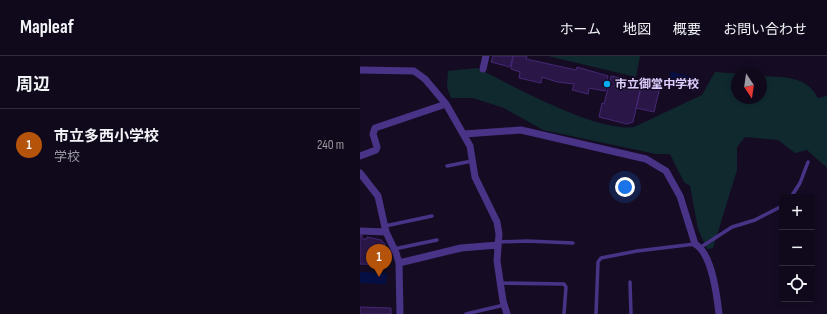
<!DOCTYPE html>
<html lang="ja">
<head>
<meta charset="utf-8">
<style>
	body { margin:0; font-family:"Sofia Sans Condensed","Noto Sans JP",sans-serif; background:#1e1728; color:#f1f3f6 }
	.controls { position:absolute; right:12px; bottom:12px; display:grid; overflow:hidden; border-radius:4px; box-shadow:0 2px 6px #0003 }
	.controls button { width:36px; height:36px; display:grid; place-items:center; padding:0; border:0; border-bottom:1px solid #302a3a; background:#10091b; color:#f1f3f6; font:20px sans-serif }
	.compass { position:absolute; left:371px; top:12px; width:36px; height:36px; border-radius:50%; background:#10091b; box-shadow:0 2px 6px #0003; rotate:167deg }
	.you { position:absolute; left:265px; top:131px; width:14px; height:14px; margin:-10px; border:3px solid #fff; border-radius:50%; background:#1a73e8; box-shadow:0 0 0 6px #1a73e833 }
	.badge { display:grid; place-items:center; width:26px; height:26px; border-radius:50%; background:#b45309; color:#fff; font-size:13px; font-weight:700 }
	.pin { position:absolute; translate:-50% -33px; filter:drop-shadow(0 1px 2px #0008) }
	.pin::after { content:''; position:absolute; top:21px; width:14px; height:12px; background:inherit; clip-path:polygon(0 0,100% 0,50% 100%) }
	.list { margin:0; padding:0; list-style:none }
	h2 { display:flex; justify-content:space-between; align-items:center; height:52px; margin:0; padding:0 16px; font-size:17px }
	h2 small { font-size:13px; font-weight:400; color:#9c9aa3 }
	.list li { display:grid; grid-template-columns:26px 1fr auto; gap:12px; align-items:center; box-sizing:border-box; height:72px; padding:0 16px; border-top:1px solid #302a3a }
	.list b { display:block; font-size:15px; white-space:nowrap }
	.list p { margin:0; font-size:13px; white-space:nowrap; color:#9c9aa3 }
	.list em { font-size:13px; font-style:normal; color:#9c9aa3 }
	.icon { flex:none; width:22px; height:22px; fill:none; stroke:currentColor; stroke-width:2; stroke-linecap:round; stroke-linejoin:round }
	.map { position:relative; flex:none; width:467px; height:258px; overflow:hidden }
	header { display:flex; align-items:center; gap:24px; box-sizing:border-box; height:56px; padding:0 20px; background:#10091b; border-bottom:1px solid #302a3a }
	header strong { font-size:19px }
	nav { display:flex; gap:22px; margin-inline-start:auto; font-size:14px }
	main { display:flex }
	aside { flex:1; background:#10091b }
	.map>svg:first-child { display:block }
	.green { fill:#0f292f }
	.water { fill:#050f44 }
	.building { fill:#2a1747; stroke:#462775 }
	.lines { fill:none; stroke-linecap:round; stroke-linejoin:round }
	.lane { stroke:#483387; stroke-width:3.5 }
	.street { stroke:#483387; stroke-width:7 }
	.poi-dot { fill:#00aefa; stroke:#150c24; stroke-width:1.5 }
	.labels { text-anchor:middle; stroke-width:3; stroke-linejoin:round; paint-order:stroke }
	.poi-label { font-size:12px; font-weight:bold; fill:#dfcfff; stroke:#150c24; text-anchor:start }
</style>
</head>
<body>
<header>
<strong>Mapleaf</strong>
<nav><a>ホーム</a><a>地図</a><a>概要</a><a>お問い合わせ</a></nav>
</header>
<main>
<aside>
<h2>周辺<small></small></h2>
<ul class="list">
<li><span class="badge">1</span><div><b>市立多西小学校</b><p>学校</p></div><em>240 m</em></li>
</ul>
</aside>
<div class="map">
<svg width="467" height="258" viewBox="0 0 467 258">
	<rect width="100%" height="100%" fill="#150c24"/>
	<!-- green -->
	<path class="green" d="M188 0H280L276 21Z
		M117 12C154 30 235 76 274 71L342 39 355 16 382 18H377V42H401V20C424 22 446 19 458 42L467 40V112L447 94 435 97 418 84 385 81 377 91V114L353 192 347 193 338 173 330 130 324 126 310 98H296L183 74 144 52 113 42H91L87 31 88 15Z"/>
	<!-- water -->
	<path class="water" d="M311 16 337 22 335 33 309 27Z
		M0 216 27 217 26 228 0 227Z"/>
	<!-- building -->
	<path class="building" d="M133 0H153L150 11 131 6Z
		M153 0H167L166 3 216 14 217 11 248 20 245 35 229 32 228 38 212 34 214 28 197 26 182 21 181 27 159 22 160 16 151 13Z
		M251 20 282 27 273 66 267 68 239 61 242 47 244 48Z
		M282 27 300 31 294 56 276 52Z
		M0 179H2V183H7V181L21 184 25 188 24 202 27 203V209L0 208Z
		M0 251 31 252V258H0Z"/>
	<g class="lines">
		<!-- lane -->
		<path class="lane" d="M87 110 112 105
			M431 141 440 127 448 106
			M25 170 72 160
			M138 186 167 185 213 187
			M341 191 372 171 395 164 422 150
			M34 193 77 184
			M270 226 271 258
			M140 227 204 228 206 231 204 258
			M106 258 144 249
			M236 258 238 206 241 202 277 195 335 188"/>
		<!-- street -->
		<path class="street" d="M123 13 126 0
			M0 14 54 15 65 23 86 48 110 90 115 121 137 166 139 178 137 205 143 245 147 258
			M104 78 161 74 286 103 306 115 320 140 335 188C352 197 357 240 359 258
			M0 100 16 94 17 91 13 78 15 72 86 48
			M0 117 18 140 26 176
			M0 175 26 176 36 197 39 207 40 258
			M39 207 101 192 138 189"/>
	</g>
	<!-- markers -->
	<circle class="poi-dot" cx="247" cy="28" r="4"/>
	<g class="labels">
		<!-- poi labels -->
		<g class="poi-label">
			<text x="255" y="32">市立御堂中学校</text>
		</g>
	</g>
</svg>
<div class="controls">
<button>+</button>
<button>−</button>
<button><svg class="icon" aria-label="locate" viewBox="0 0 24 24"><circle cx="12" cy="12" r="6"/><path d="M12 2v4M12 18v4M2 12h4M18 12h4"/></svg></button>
</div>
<svg class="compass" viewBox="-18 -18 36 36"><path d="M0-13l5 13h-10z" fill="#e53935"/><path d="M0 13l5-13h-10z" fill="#9c9aa3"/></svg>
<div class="you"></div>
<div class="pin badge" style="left:19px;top:221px">1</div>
</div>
</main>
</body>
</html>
